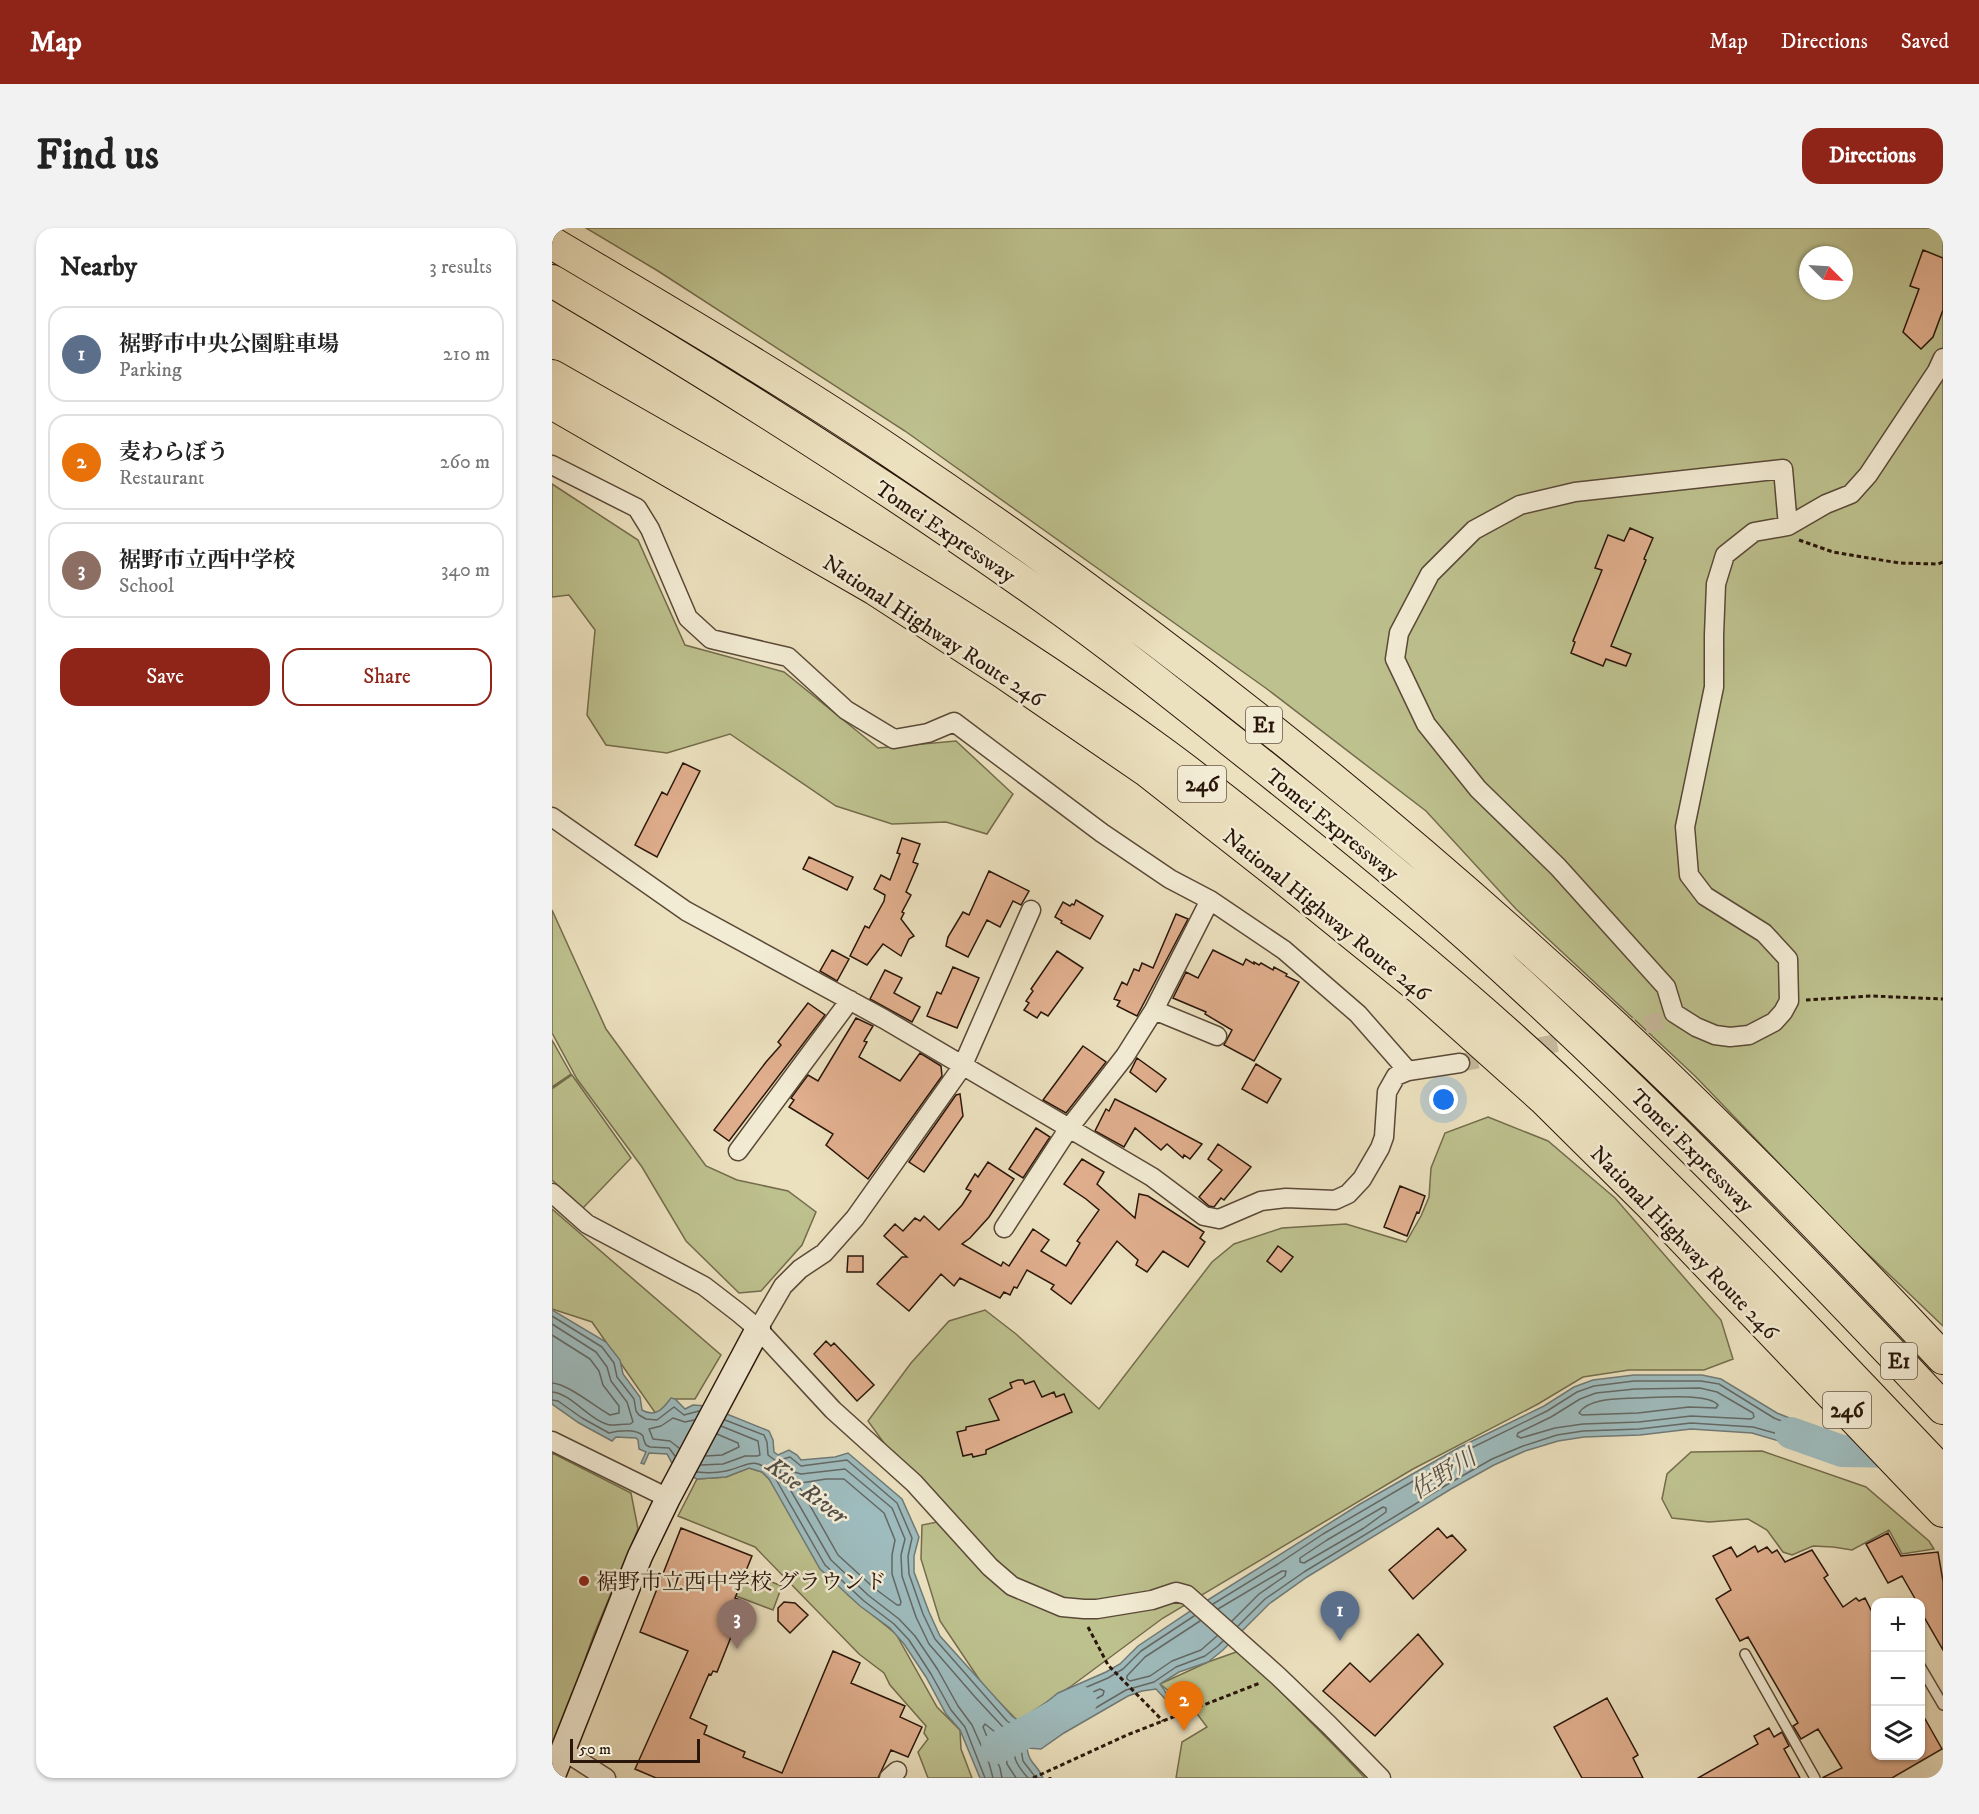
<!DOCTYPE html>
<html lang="en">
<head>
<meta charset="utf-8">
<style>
	body { margin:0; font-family:"IM FELL DW Pica","Noto Serif JP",serif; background:#f2f2f2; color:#222 }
	.controls { position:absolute; right:18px; bottom:18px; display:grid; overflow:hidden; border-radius:12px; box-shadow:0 2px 4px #0004 }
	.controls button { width:54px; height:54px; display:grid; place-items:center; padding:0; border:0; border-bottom:2px solid #e0e0e0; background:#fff; color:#222; font:30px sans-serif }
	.compass { position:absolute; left:1247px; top:18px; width:54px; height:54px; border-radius:50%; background:#fff; box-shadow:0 2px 4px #0004; rotate:114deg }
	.scale { position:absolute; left:18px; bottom:15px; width:130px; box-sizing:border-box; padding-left:6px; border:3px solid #2a160a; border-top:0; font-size:16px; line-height:21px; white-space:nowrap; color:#2a160a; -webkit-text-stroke:4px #f3ecd5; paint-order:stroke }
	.you { position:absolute; left:892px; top:872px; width:21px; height:21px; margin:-15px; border:4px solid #fff; border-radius:50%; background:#1a73e8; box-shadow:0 0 0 9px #1a73e833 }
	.badge { display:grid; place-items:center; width:39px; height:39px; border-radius:50%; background:#8f2418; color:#fff; font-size:20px; font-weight:700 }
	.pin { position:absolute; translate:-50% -50px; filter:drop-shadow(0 2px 3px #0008) }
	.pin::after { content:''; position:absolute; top:32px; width:21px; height:18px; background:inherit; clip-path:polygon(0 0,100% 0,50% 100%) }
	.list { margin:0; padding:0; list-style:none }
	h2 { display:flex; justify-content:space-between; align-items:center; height:78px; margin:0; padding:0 24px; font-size:26px }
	h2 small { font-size:20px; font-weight:400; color:#767676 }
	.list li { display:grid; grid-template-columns:39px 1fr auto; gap:18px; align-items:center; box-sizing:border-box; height:96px; margin:0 12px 12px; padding:0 12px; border:2px solid #e0e0e0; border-radius:18px }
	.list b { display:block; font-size:22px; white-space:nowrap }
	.list p { margin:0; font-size:20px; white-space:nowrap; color:#767676 }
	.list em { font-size:20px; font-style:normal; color:#767676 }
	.actions { display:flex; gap:12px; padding:18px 24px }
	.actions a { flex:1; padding:14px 0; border:2px solid #8f2418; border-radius:18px; text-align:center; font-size:21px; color:#8f2418 }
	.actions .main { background:#8f2418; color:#fff }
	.icon { flex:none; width:33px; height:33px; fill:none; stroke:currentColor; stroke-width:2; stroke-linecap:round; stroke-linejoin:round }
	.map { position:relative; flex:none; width:1391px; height:1550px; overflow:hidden; border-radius:18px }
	header { display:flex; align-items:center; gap:36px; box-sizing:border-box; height:84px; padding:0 30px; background:#8f2418; color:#fff }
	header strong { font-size:28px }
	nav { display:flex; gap:33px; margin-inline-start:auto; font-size:21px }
	.intro { display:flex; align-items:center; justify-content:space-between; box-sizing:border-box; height:144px; padding:0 36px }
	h1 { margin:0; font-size:42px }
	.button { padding:15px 27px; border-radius:18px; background:#8f2418; color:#fff; font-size:21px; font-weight:700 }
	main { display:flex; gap:36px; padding:0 36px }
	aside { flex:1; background:#fff; border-radius:18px; box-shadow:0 2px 4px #0004 }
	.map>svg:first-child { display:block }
	.green { fill:#bdc18e; stroke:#746c4c; stroke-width:1.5; fill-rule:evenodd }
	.water { fill:#9ebbbd; stroke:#707975; stroke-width:1.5 }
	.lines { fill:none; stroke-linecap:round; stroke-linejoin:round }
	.shore { stroke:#646864; stroke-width:1.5 }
	.river { stroke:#9ebbbd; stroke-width:32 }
	.building { fill:#e1af8e; stroke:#2a160a; stroke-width:1.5 }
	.street-tunnel { stroke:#c5b89b; stroke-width:18; stroke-dasharray:18 9; stroke-linecap:butt }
	.lane-casing { stroke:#5a4937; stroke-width:12 }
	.street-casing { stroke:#5a4937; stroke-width:21 }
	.secondary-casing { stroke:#2a160a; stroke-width:27 }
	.highway-casing { stroke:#2a160a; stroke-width:34 }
	.path { stroke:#2a160a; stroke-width:3; stroke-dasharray:4.5 3; stroke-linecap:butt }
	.lane { stroke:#f3ecd5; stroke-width:9 }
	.street { stroke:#f3ecd5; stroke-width:18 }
	.secondary { stroke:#f3ecd5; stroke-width:24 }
	.highway { stroke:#ece1bf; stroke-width:32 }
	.poi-dot { fill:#8f2418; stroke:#f3ecd5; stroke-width:2 }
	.labels { text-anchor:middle; stroke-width:5; stroke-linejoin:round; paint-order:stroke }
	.shield { fill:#f3ecd5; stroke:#665647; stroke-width:1.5 }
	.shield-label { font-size:21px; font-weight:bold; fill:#2a160a }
	.street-label { font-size:22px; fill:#2a160a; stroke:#f3ecd5 }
	.poi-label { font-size:22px; fill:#2a160a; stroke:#f3ecd5; text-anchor:start }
	.water-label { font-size:24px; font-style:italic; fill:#535049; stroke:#f3ecd5 }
</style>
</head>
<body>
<header>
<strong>Map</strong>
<nav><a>Map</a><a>Directions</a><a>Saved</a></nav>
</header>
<div class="intro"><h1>Find us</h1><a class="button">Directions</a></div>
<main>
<aside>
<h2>Nearby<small>3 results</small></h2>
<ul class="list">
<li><span class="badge" style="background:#5c6f8a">1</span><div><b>裾野市中央公園駐車場</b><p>Parking</p></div><em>210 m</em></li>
<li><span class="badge" style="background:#e8710a">2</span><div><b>麦わらぼう</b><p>Restaurant</p></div><em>260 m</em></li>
<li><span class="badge" style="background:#8d6e63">3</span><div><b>裾野市立西中学校</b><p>School</p></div><em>340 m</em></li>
</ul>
<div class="actions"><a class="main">Save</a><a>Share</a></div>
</aside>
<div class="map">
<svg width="1391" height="1550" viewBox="0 0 1391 1550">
	<rect width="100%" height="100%" fill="#ece1bf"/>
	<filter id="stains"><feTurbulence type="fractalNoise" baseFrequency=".00333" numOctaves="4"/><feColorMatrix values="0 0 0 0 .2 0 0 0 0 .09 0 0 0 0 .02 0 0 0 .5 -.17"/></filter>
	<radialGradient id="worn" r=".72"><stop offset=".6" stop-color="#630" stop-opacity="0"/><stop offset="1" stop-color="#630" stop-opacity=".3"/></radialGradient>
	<!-- green -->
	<path class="green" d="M34 0H1391V1098L1297 1008 1143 848 964 681 874 583 715 461 353 203 106 43ZM1256 27H1292V63H1256Z
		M0 256 86 312 133 417 232 444 326 520 404 513 461 566 435 606 394 594 340 596 284 578 178 506 115 525 54 517 35 487 43 402 17 367 0 369Z
		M0 682 54 801 154 938 185 952 236 963 264 984 250 1017 209 1063 187 1065 134 1013 90 939 25 851 0 805Z
		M0 812 19 846 0 859Z
		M20 847 79 930 31 980 0 952V861Z
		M936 889 996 913 1063 970 1169 1092 1181 1131 1152 1142H1077L1031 1149 986 1176 861 1241 611 1390 518 1459 466 1493 433 1460 388 1393 369 1331 370 1297 400 1291 348 1237 316 1193 359 1135 397 1093 433 1082 464 1106 547 1181 660 1034 682 1016 730 1000 794 996 854 1014 869 988 877 969 879 940 893 905Z
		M0 981 169 1127 143 1171H123L104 1186 40 1094 0 1081Z
		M1210 1223 1314 1259 1377 1313 1382 1321 1350 1326 1337 1302 1300 1322 1281 1319 1261 1318 1240 1327 1231 1324 1215 1302 1196 1291 1157 1294 1120 1290 1110 1271 1115 1246 1139 1224Z
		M0 1225 79 1265 86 1301 42 1406 0 1524Z
		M197 1240 210 1244 217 1251 296 1367 344 1406 385 1479 408 1502 409 1521 420 1550H376L366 1524 376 1511 372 1505 374 1498 338 1457 332 1445 307 1426 203 1319 126 1288 145 1251 174 1249Z
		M194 1344 230 1358 221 1382 184 1368Z
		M690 1422C729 1467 773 1506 813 1550H624L630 1514 655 1499 646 1487 608 1456 656 1434Z"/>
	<!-- water -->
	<path class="water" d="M0 1082 54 1114 68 1132 71 1146 88 1169 90 1182C103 1190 111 1181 119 1170L123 1171 133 1181 141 1177 155 1178 217 1203 221 1212 222 1224 226 1227 237 1222 245 1227 249 1232 283 1229 296 1225 350 1271 367 1309 362 1328V1344L377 1384 388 1408 460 1488 473 1498 488 1503 491 1500 493 1489 486 1481 506 1465 554 1444 568 1436 586 1418 640 1382 808 1276 906 1220 992 1178 1022 1159 1041 1152 1082 1147H1150L1169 1151 1225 1185 1252 1196 1259 1203 1282 1213 1278 1228 1200 1205 1139 1201 1088 1207 1032 1209 1006 1213 973 1223 942 1237 899 1261 755 1349 717 1376 671 1422 656 1434 627 1444 608 1456 617 1469 633 1480 631 1482 615 1473 604 1461 590 1463 576 1468 512 1505 489 1521 475 1520C477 1536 486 1537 491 1550H428L408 1502 394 1486 374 1449 352 1416 338 1400 308 1378 268 1341 217 1251 210 1244 197 1240 174 1249 145 1251 122 1239 115 1226 97 1225 92 1236 89 1235 94 1224 87 1221 86 1212 84 1210 64 1209 60 1213 27 1195 0 1176Z"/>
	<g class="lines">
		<!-- shore -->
		<path class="shore" d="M0 1088 50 1119 62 1135 65 1149 82 1171 84 1183 87 1187 94 1191 105 1192 122 1179 132 1187 147 1183
			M0 1096 44 1124 55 1139 59 1153 75 1174 81 1194 78 1196C72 1196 65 1197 59 1197 40 1195 19 1165 0 1164
			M0 1107 38 1131 47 1143 51 1157 67 1178V1185L58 1187C42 1178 16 1156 0 1155
			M1148 1160 1165 1164 1201 1185 1202 1189 1199 1191 1139 1188 1087 1194 1031 1196 1003 1200 969 1210 965 1208 966 1205 999 1189 1028 1171 1044 1165 1083 1161Z
			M1083 1170C1100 1170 1156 1164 1166 1177L1164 1180 1137 1179 1086 1185 1030 1187 1027 1185C1036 1170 1067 1171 1083 1170Z
			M0 1172 6 1173 30 1190 57 1205C64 1203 85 1200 91 1208 91 1209 93 1216 94 1217L98 1219 117 1220 123 1228
			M173 1192 212 1207 215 1214 216 1227 224 1233 238 1229 249 1238 295 1232 345 1275 360 1310 356 1328 357 1346 371 1386 383 1411 455 1493 470 1503 483 1509V1513L473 1514 469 1521 471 1533 484 1550
			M127 1220 118 1213 101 1211 97 1201 109 1198 121 1190 133 1194 142 1192
			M154 1228 170 1227 187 1219 186 1215 165 1206
			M149 1237 171 1236 193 1228H205L208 1227 206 1213 169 1198
			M145 1244C154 1245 165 1245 174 1243 196 1238 203 1226 222 1248L273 1337 312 1373 342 1396 357 1412 379 1446 399 1482 413 1499 433 1550
			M274 1251H292L332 1285 343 1312 340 1327V1346L349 1374 348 1377H345L322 1360 286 1327 247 1258 249 1255Z
			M831 1279 834 1280V1284L812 1300 752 1335 748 1334V1330L775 1312Z
			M661 1376 726 1336 771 1306 909 1225 995 1183 1025 1164 1042 1158 1082 1153H1149L1167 1156 1222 1190 1249 1201 1262 1212 1258 1215 1201 1199 1139 1195 1087 1201 1031 1203 1005 1207 971 1218 940 1231 896 1256 752 1344 713 1371 686 1398
			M666 1381 730 1343H734L733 1348 707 1366 680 1393
			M642 1388 589 1423 571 1441 556 1450 509 1470 496 1481 499 1488 497 1504 501 1505 574 1462 602 1454 624 1439 653 1428 666 1418 671 1413
			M648 1393 593 1429 575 1448V1451L578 1453 598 1448 620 1433 649 1422 665 1408
			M548 1461 552 1463 551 1467 510 1490 507 1489 506 1482 513 1476Z
			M441 1550 437 1535 420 1497 406 1478 386 1442 363 1408 347 1391 316 1367 279 1332 228 1244 229 1240 236 1239 242 1244 249 1246 293 1241 340 1280 353 1311 349 1327 350 1348 364 1389 377 1416 423 1469 450 1498 464 1508C461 1529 461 1533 476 1550
			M450 1550 448 1540 431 1499 433 1496 453 1512 455 1536 464 1550"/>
		<!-- river -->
		<path class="river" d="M1239 1205 1290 1223 1354 1224
			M445 1520 529 1474"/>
	</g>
	<!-- building -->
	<path class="building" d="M1371 22 1391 30V82L1381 109 1369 121 1351 104 1367 61 1358 58Z
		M1078 300 1101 310 1092 331 1094 332 1059 418 1079 426 1074 438 1054 431 1051 438 1019 425 1023 414 1021 413 1050 342 1043 340 1056 307 1072 313Z
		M131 535 148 543 105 629 83 617 110 564 115 567Z
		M350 610 368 616 361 634 366 636 354 664 359 667 350 684 352 685 349 691 362 708 357 711 349 728 331 716 315 737 298 728 313 698 317 700 332 673 333 667 322 661 329 647 338 652 348 626 345 625Z
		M257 629 301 649 295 662 251 641Z
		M437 643 477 663 469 677 461 673 448 699 435 692 416 729 394 718 396 709 411 684 417 687Z
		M524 672 551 688 538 711 509 695 510 693 503 689 511 674 518 678 520 676 522 677Z
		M624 686 636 691 585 788 565 778 568 773 562 771 570 754 575 757 582 741 587 743 590 735 601 740Z
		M280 722 297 731 285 753 268 743Z
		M661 722 691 737 694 731 702 736V734L707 737 709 735 721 742 722 739 735 746 734 748 747 754 702 833 672 817 680 802 653 786 654 784 621 770 634 744 646 750Z
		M505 723 531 740 496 788 489 784 485 790 472 782 477 775 474 773 481 763 479 761Z
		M401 739 427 750 405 800 375 788 385 764 389 766Z
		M333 742 350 750 342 765 368 779 360 794 318 771Z
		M256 775 273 787 177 913 162 902 214 834 229 817 226 814Z
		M304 790 321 798 312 813 315 814 307 829 348 853 368 825 389 838 390 848 316 951 274 917 281 906 237 879 242 872 239 870 256 847 266 853Z
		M531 818 554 834 514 885 491 872Z
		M585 830 614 851 604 864 578 844Z
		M704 836 729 851 715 875 690 861Z
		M408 866 411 888 372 944 357 934 404 867Z
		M563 871 599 889 650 916 638 931 632 927 631 930 615 916 609 922 583 900 572 919 543 903 554 881 557 883Z
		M484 900 498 909 471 950 457 941Z
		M666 916 699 939 672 972 669 970 662 979 657 978 647 969 670 942 656 931Z
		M530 931 552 944 545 956 583 990 587 966 596 968 652 1004 648 1010 653 1014 636 1039 611 1023 595 1044 584 1037 586 1032 565 1013 519 1076 499 1061 502 1057 475 1042 465 1060 462 1059 458 1067 452 1064 448 1070 408 1050 402 1058 389 1046 357 1083 325 1056 350 1029H355L332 1008 343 996 351 1003 363 990 368 993 372 988 387 1002 410 977 419 963 414 961 423 946 426 949 436 934 462 951 437 989 418 1010 410 1016 449 1038 451 1034 457 1038 481 1001 497 1012 489 1023 514 1038 528 1015 525 1013 547 982 534 971 512 956Z
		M848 958 873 968 867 985 865 984 855 1008 832 999Z
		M726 1018 741 1029 729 1044 715 1033Z
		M296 1028H311V1044H295Z
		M274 1113 279 1118 282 1115 322 1157 305 1173 262 1126Z
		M466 1152H471L473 1156 482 1153 490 1169 502 1164 504 1169 512 1166 520 1184 434 1222V1226L421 1229 420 1226 411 1228 405 1204 414 1202V1199L447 1192 437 1171 460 1160 458 1155Z
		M129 1300 200 1328 183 1370 193 1374 165 1444 161 1443 159 1447 157 1446 138 1490 155 1498 152 1506 193 1524 191 1529 230 1545 281 1423 308 1435 299 1455 353 1478 348 1489 370 1499 356 1529 339 1522 326 1550H104L83 1541 136 1423 88 1404Z
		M886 1300 895 1310 900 1307 914 1322 861 1371 837 1342Z
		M1336 1305 1349 1328 1386 1324 1391 1353V1422L1368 1382V1374H1365L1350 1348 1336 1355 1314 1316Z
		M1203 1318 1206 1324 1215 1319 1220 1325 1225 1322 1233 1334 1260 1322 1276 1347 1272 1350 1291 1379 1304 1370 1307 1373 1313 1370 1323 1390V1527H1368V1482L1390 1521 1340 1550H1270L1290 1540 1266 1501 1249 1511 1241 1498 1246 1495 1196 1409 1188 1413 1164 1371 1179 1362 1161 1328 1179 1319 1185 1329Z
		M232 1374 243 1375 256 1387 238 1405 226 1393V1380Z
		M866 1406 891 1436 823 1508 771 1463 798 1435 818 1454Z
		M1055 1470 1086 1527 1081 1530 1091 1550H1030L1002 1499Z
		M1217 1500 1222 1509 1230 1504 1237 1518 1232 1521 1248 1550H1146L1206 1516 1202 1508Z"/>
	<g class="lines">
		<!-- street-tunnel -->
		<path class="street-tunnel" d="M908 835 1115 792"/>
		<defs>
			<path id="lane" d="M1193 1426 1263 1550
				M1368 1438 1391 1477"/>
			<path id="street" d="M0 237 85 280 98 301 136 390 159 411 236 429 294 482 342 511 376 505 402 494 550 605 618 651 658 672 732 722 806 786 856 843
				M1236 298 1231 241 1023 264 968 277 922 302 878 346 847 405 843 431 874 496 926 561 1006 639 1114 759 1122 785 1144 799 1163 807 1178 809 1197 807 1222 794 1231 784 1237 773 1236 731 1212 705 1153 668 1137 647 1133 599 1162 459V407L1164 356 1173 327 1202 304 1236 298 1274 276 1299 266 1316 247 1385 143 1391 130
				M0 589 134 683 332 791 600 949 652 988 667 991 709 973 734 970 783 972 796 966 810 951 828 920 832 909 835 864 844 848 856 843 908 835
				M602 782 665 808
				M186 923 298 772
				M0 965 35 996 152 1058 187 1085 206 1101 281 1182 362 1255 438 1339 460 1358 510 1379 532 1381H545L600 1372 624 1364 635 1367 726 1448 777 1497 829 1550
				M452 1000 517 900 573 828 602 782 658 672
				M206 1101 231 1058 248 1041 272 1025 303 990 410 839 479 682
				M0 1213 116 1270
				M12 1523 54 1550
				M337 1550 345 1543"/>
			<path id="secondary" d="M0 1550 88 1328 116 1270 206 1101"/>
			<path id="highway" d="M0 15C116 84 233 152 344 227 598 398 839 589 1062 798 1176 904 1285 1017 1391 1130
				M0 53C168 152 334 257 493 370 565 421 633 476 701 530 774 588 847 647 917 709 1083 858 1238 1017 1391 1180
				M0 148C207 266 416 382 609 524 669 568 727 615 785 662 864 726 942 791 1015 861 1144 985 1268 1115 1391 1245
				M0 175 323 361 451 444 594 542 729 648 869 761 991 870 1100 978 1391 1283"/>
		</defs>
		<!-- lane casing -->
		<use href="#lane" class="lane-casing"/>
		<!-- street casing -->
		<use href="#street" class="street-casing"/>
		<!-- secondary casing -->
		<use href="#secondary" class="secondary-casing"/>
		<!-- highway casing -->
		<use href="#highway" class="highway-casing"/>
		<!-- path -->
		<path class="path" d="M1247 312 1281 324 1347 335 1386 336 1391 334
			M1254 772 1320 768 1391 771
			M536 1399 556 1437 611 1493
			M498 1549V1550
			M481 1550 575 1507 708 1455"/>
		<!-- lane -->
		<use href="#lane" class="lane"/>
		<!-- street -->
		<use href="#street" class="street"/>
		<!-- secondary -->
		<use href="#secondary" class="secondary"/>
		<!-- highway -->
		<use href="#highway" class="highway"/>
	</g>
	<!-- markers -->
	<circle class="poi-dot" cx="32" cy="1353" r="6"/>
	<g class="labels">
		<!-- shield labels -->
		<g class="shield">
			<rect x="694" y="479" width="36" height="36" rx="4.5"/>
			<rect x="626" y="538" width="48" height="36" rx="4.5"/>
			<rect x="1329" y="1115" width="36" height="36" rx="4.5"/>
			<rect x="1271" y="1164" width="48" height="36" rx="4.5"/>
		</g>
		<g class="shield-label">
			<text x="712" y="504">E1</text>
			<text x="650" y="563">246</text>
			<text x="1347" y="1140">E1</text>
			<text x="1295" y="1189">246</text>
		</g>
		<!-- street labels -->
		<g class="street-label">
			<text transform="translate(394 303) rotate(34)" y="8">Tomei Expressway</text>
			<text transform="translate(382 402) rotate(33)" y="8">National Highway Route 246</text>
			<text transform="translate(781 596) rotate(39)" y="8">Tomei Expressway</text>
			<text transform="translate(775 686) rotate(39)" y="8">National Highway Route 246</text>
			<text transform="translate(1141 922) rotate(45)" y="8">Tomei Expressway</text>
			<text transform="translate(1133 1014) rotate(46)" y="8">National Highway Route 246</text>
		</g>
		<!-- poi labels -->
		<g class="poi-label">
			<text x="44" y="1361">裾野市立西中学校 グラウンド</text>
		</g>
		<!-- water labels -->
		<g class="water-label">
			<text transform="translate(891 1246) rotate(-32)" y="8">佐野川</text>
			<text transform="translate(255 1262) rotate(37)" y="8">Kise River</text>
		</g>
	</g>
	<rect width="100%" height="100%" filter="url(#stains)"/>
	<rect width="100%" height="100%" fill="url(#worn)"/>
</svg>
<div class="controls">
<button>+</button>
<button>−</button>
<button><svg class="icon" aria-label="layers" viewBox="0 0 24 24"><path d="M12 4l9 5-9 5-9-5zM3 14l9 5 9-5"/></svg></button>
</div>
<svg class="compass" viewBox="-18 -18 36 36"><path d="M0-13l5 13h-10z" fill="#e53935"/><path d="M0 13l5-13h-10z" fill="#767676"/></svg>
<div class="scale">50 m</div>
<div class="you"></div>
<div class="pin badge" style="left:788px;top:1413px;background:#5c6f8a">1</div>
<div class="pin badge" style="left:632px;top:1503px;background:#e8710a">2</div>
<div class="pin badge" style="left:185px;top:1421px;background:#8d6e63">3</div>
</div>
</main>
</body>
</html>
